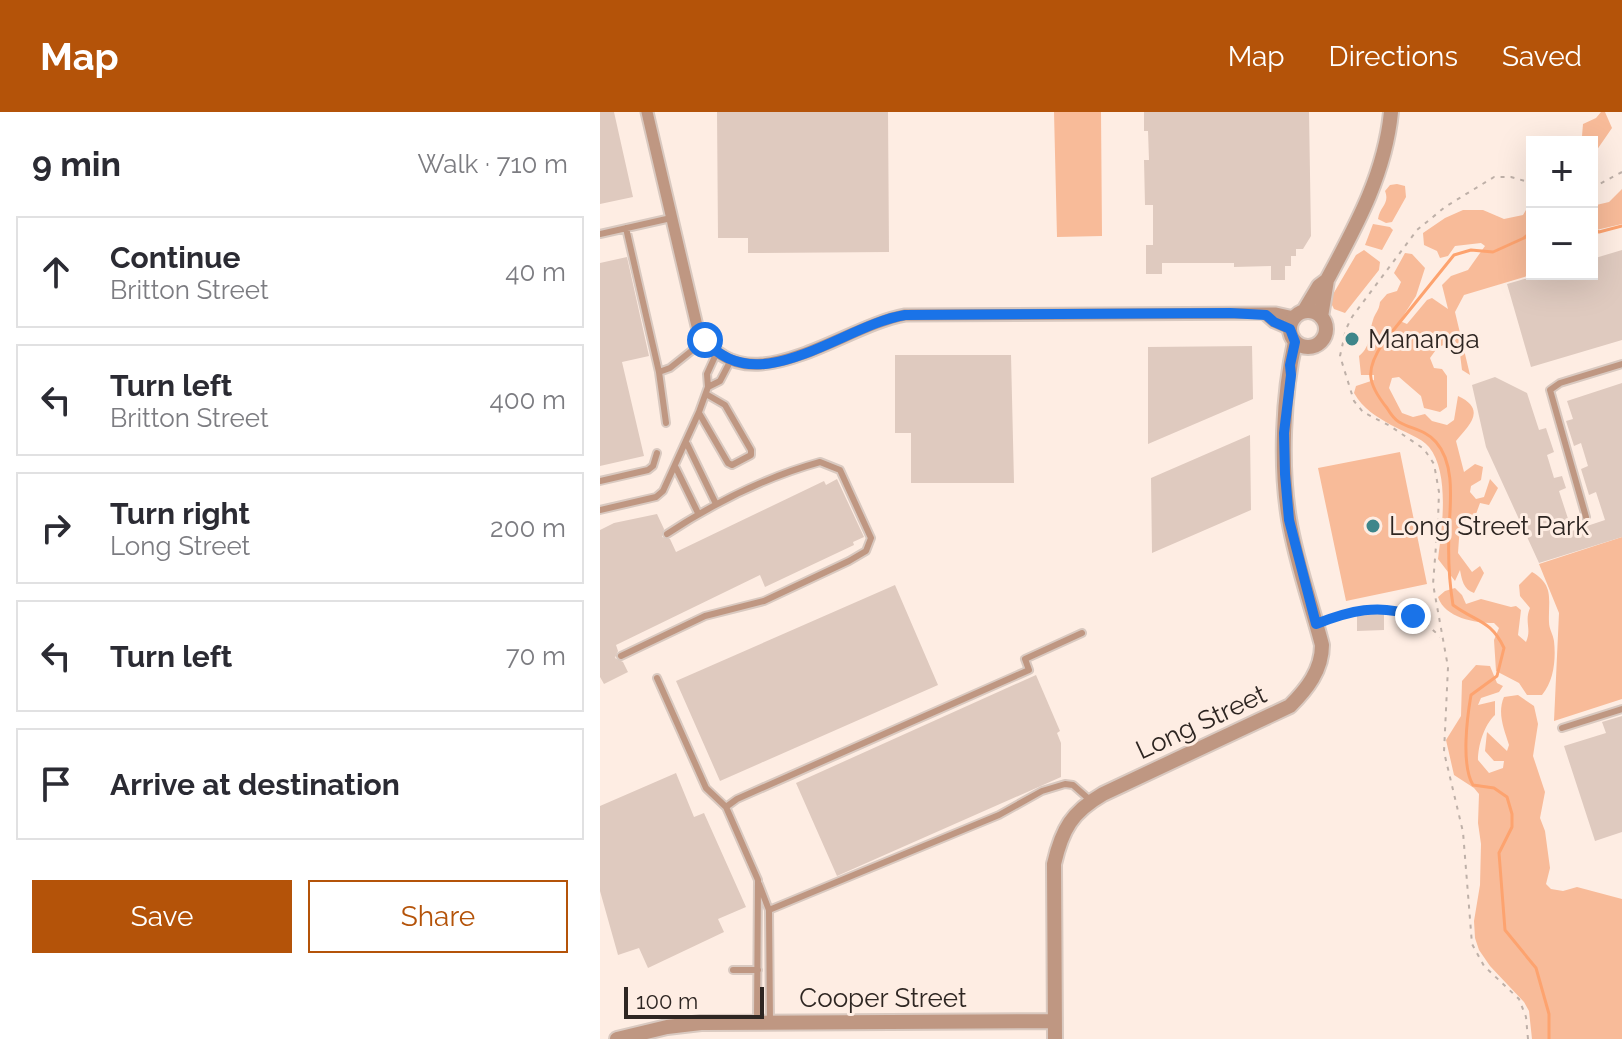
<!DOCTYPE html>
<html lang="en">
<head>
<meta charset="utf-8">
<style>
	body { margin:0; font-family:Raleway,sans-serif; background:#f2f2f3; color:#2b2b33 }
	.controls { position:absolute; right:24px; top:24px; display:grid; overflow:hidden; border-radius:0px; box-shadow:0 8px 32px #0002 }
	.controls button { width:72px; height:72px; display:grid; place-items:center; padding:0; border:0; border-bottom:2px solid #e1e1e2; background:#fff; color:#2b2b33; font:40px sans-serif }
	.scale { position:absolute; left:24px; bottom:20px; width:140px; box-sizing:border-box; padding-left:8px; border:4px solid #2e2622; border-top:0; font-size:22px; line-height:28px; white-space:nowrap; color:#2e2622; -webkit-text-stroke:6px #feede3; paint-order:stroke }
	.stop { position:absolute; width:24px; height:24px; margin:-18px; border:6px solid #1a73e8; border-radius:50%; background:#fff }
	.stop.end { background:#1a73e8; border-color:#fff; box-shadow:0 2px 8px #0008 }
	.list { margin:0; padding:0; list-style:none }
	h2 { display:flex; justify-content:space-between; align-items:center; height:104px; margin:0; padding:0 32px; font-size:34px }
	h2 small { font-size:26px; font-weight:400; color:#7c7c81 }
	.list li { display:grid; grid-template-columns:52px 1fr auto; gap:24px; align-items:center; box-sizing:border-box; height:112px; margin:0 16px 16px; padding:0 16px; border:2px solid #e1e1e2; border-radius:0px }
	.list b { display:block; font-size:30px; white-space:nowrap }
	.list p { margin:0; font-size:26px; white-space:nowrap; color:#7c7c81 }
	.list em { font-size:26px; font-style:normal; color:#7c7c81 }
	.actions { display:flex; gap:16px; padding:24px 32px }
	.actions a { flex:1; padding:18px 0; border:2px solid #b45309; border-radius:0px; text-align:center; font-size:28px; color:#b45309 }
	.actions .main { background:#b45309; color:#fff }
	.icon { flex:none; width:44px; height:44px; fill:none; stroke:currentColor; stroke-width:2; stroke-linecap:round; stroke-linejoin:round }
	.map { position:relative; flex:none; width:1022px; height:927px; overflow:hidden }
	header { display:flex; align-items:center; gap:48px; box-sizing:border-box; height:112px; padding:0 40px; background:#b45309; color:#fff }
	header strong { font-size:38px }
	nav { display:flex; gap:44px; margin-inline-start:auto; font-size:28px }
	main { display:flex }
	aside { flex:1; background:#fff }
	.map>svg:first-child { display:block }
	.green { fill:#f8bb99 }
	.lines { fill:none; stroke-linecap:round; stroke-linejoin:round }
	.stream { stroke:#fda36f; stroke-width:3 }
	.building { fill:#dfcabf }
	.service-casing { stroke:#d9c9c0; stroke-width:10 }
	.minor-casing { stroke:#d9c9c0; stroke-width:15 }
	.tertiary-casing { stroke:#d9c9c0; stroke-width:18 }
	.path { stroke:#beb0a8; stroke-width:2; stroke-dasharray:4 6; stroke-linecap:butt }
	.service { stroke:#bf9782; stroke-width:6 }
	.minor { stroke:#bf9782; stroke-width:11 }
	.tertiary { stroke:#bf9782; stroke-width:14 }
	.route { stroke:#1a73e8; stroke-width:10 }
	.poi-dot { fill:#3e868a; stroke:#feede3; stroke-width:3 }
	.labels { text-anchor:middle; stroke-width:6; stroke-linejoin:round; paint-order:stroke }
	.poi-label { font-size:26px; fill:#2e2622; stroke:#feede3; text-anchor:start }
	.street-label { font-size:26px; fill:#2e2622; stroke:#feede3 }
</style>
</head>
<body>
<header>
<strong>Map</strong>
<nav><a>Map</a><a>Directions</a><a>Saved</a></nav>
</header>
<main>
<aside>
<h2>9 min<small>Walk · 710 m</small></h2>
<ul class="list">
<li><svg class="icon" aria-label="ahead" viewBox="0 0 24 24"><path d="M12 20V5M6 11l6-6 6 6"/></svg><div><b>Continue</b><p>Britton Street</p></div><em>40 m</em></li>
<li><svg class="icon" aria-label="left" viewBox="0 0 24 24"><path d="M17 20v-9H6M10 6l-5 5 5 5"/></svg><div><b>Turn left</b><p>Britton Street</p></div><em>400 m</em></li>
<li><svg class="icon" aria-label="right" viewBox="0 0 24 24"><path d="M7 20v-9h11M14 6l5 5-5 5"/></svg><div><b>Turn right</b><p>Long Street</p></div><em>200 m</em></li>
<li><svg class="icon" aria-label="left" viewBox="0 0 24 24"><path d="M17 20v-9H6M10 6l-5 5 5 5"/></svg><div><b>Turn left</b></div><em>70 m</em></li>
<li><svg class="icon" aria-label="arrive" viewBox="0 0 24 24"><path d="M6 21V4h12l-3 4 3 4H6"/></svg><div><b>Arrive at destination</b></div></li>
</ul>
<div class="actions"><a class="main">Save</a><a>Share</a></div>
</aside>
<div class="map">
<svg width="1022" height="927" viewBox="0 0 1022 927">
	<rect width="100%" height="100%" fill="#feede3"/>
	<!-- green -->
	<path class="green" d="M454 0H501L502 124 457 125Z
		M1001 0H1005L1012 16 992 45V30H977L982 24 983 12 996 6Z
		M797 72 805 74 806 85 792 110 786 111 778 107C780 94 790 92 785 79L790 73Z
		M1022 77V112L992 119V94L1009 90Z
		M932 88V162H934L864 183 855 200 870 263 862 258 859 234 855 229 838 235 830 246 834 256 842 257 847 264V295L840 300 824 296 821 284 799 265 792 266 789 276 802 301 813 305 825 302 832 309 847 313 854 308 858 284C888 298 868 314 856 329L864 360 875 352 883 355 881 368 871 374 870 380 876 387 884 385 890 367 898 376 889 393 880 391 876 402 860 412 858 441 872 460 880 454 884 461 874 481C863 477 862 468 860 458L855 469 838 447C842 416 850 361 829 335 822 326 802 319 791 313 776 304 763 297 754 281L756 274 774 268V263H761L759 244C772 233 768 223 773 208 775 201 779 199 780 190L787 182 797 179 801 170 794 161 805 141 812 142 825 156 816 184 800 209 807 212 827 188 832 186 848 197 842 173 851 164 868 158 885 134 881 131 855 134 848 144 840 146 837 139 824 133 823 121 845 106 863 98H883L904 107 923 103Z
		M773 112 790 115 793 118 782 138 765 133Z
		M764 138 780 150 779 158 745 201 734 197 731 191 732 184 756 143Z
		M800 340 827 472 746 489 718 356Z
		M1022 425V587L954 609 959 501 939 452Z
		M932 460C955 473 948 489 949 510 949 517 953 522 954 529 956 547 954 569 942 583H927L919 571 896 559 894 528 899 516 894 511C875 511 845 506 838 485L845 479 855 476 862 483 866 492 881 487 911 495 916 494 921 498 918 523 926 530C932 517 924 510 930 496L920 484 919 473Z
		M876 553 890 554 897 571 903 574 899 580 881 586 878 593 895 589V603C884 613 878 634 878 648L889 661 903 656 904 649H894L885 639 887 620 907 639 909 633C904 617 897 601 904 585L918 583 934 594 938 612 933 644 945 680 940 706 945 719 950 756 946 772 951 777 963 779 977 775 1022 787V927H932L929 899 924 890 890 854 879 838 875 826 874 809 880 773 881 732 878 711 879 682 874 676 854 663 846 628 861 604 862 569Z"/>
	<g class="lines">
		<!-- stream -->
		<path class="stream" d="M992 117 999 120 1022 114
			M932 119 924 126 893 140 871 138 854 143 783 231C765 258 767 271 787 296 790 301 794 307 799 310 811 317 826 318 836 330 856 353 850 392 849 419 848 443 849 469 853 493 876 510 891 508 904 536L897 564 871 583C867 606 861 653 873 673L894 676 907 685 912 702V715L899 741 905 818 936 856 949 902V927"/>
	</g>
	<!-- building -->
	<path class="building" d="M0 0H14L33 85 0 92Z
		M117 0H288L289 140 148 141V126H118Z
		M544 0H709L711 124 703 137H696V144H691V154H685V168H671V154L634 155V151H562V162H546V133H553V93H545L544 48H549L548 19H544Z
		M1022 138V228L931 255 907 172 942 162H992V147Z
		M27 145 49 244 22 250 44 344 0 354V151Z
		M652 234 653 287 548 332V235Z
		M295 243H411L414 371H311V321H295Z
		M895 265 927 281 939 318 946 316 954 340 947 343 954 366 962 364 966 376 959 379 972 419 1005 408 996 380 989 383 981 357 988 354 981 331 974 334 966 309 973 307 967 289 1022 271V425L939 451 886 335 872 273Z
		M650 323 651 398 552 441 551 366Z
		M237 367 264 425 253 430 254 433 165 475 160 463 16 533 18 539 15 546 23 550 28 560 4 572 0 565V418L14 411 57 402 64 417 62 425 70 427 76 440 224 369 226 373Z
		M295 473 338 573 120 669 76 569Z
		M757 499H784V518L757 519Z
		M436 563 460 619 457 621 461 631V665L237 764 196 671Z
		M1022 604V720L995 729 964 634 1006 621 1002 610Z
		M76 661 94 705 104 701 146 795 118 807 124 820 48 856 39 836 18 843 0 779V694Z"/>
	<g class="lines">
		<defs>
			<path id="service" d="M26 116 59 260 66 311
				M0 122 71 106
				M59 260 70 256 105 228
				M108 275 120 269 131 248
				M99 301 128 351 132 353 151 343V338L125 293 106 282
				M87 332 116 392
				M76 356 98 401
				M0 369 48 358 53 354 57 341
				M0 398 56 385 63 379 99 300 108 275 107 262 117 240
				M986 405 950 278 960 271 1022 252
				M21 544 105 504 164 489 249 449 266 439 271 426 240 358 220 350C166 365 114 391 67 422
				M57 566 106 676 126 695 158 768 157 910
				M962 616 1022 597
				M126 695 137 687 429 558 425 547 482 521
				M159 772 169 798 170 910
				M169 798 399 703 442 679 465 672 473 673 490 688
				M133 858H158"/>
			<path id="minor" d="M47 0 97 214C141 301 241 214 305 203L676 201 694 205
				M666 203 674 210 690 217"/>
			<path id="tertiary" d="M704 199 719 174 727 168C756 114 785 62 791 0
				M690 217a18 18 0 1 1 36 0a18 18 0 1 1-36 0Z
				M721 205 727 168
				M17 927 67 915 101 911 455 909
				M455 927 454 752C462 717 472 700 503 682L690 594C707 577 722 558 722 533 711 491 696 450 689 407 680 353 683 283 695 230"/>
		</defs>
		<!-- service casing -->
		<use href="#service" class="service-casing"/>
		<!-- minor casing -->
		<use href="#minor" class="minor-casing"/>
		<!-- tertiary casing -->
		<use href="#tertiary" class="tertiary-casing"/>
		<!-- path -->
		<path class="path" d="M992 76 1022 60
			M729 507C768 492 810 492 840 525
			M928 927 926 905 919 887 884 854 872 832 863 720 844 640 848 555 833 472 838 408 839 380 834 352 824 337 790 314 763 300 754 289 740 244 746 217 752 205 817 118 845 95 894 65H911L932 71"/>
		<!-- service -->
		<use href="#service" class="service"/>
		<!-- minor -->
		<use href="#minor" class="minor"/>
		<!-- tertiary -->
		<use href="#tertiary" class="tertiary"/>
	</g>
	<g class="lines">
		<!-- route -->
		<path class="route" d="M105 228C158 291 243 213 305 203L630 201 666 203 674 210 690 217 695 230 690 253 691 263 684 321 685 362 689 408 716 512C749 499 779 491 813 504"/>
	</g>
	<!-- markers -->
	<g class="poi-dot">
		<circle cx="752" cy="227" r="8"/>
		<circle cx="773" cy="414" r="8"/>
	</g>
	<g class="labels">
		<!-- poi labels -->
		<g class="poi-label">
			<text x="768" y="236">Mananga</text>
			<text x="789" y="423">Long Street Park</text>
		</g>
		<!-- street labels -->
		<g class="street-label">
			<text transform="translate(601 610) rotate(-25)" y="9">Long Street</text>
			<text x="283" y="895">Cooper Street</text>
		</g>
	</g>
</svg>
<div class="controls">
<button>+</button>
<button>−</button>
</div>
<div class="scale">100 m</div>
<div class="stop" style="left:105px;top:228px"></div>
<div class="stop end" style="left:813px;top:504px"></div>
</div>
</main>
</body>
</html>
